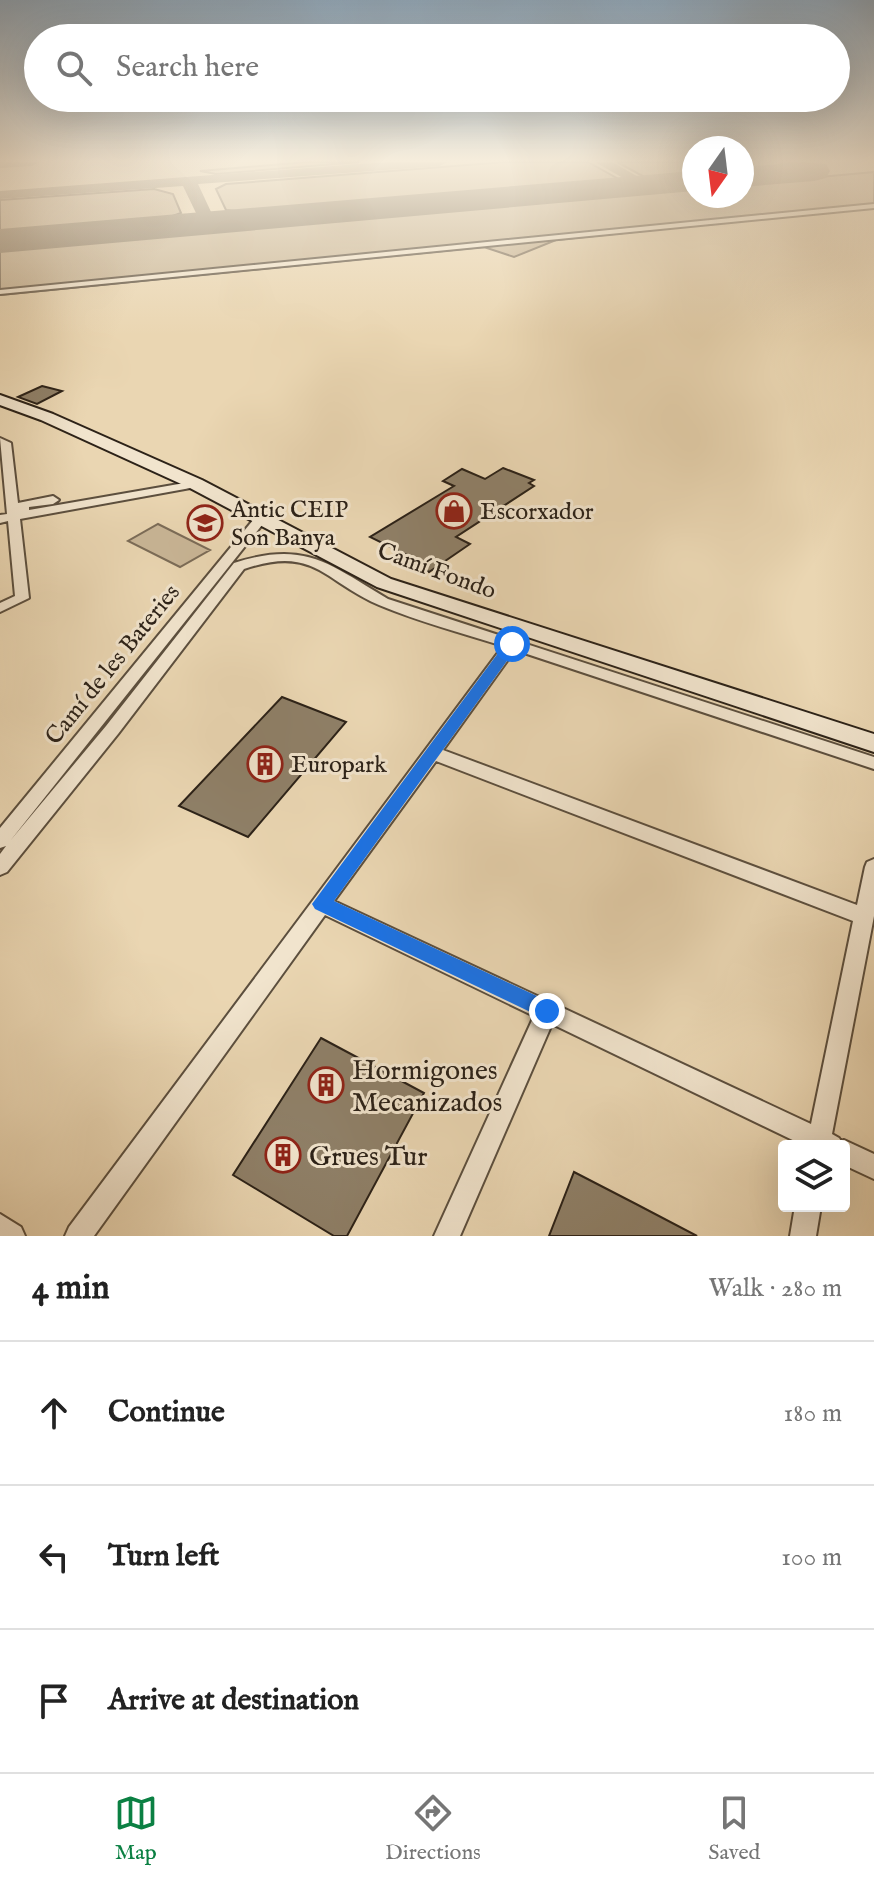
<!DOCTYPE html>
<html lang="en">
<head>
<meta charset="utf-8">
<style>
	body { margin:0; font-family:"IM FELL English",serif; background:#f2f2f2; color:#222 }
	.controls { position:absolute; right:24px; bottom:24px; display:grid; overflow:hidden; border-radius:8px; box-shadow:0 8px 32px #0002 }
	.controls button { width:72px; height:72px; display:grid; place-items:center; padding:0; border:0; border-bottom:2px solid #e0e0e0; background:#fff; color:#222; font:40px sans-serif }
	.compass { position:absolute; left:682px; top:136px; width:72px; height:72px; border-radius:50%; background:#fff; box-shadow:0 8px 32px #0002; rotate:194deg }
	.stop { position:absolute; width:24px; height:24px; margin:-18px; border:6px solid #1a73e8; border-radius:50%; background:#fff }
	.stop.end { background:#1a73e8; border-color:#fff; box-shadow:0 2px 8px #0008 }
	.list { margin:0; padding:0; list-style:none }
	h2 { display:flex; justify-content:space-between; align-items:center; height:104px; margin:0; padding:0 32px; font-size:34px }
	h2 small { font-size:26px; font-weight:400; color:#767676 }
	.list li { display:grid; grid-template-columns:52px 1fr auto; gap:24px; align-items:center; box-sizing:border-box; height:144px; padding:0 32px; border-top:2px solid #e0e0e0 }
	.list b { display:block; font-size:30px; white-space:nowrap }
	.list em { font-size:26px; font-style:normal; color:#767676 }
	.icon { flex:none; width:44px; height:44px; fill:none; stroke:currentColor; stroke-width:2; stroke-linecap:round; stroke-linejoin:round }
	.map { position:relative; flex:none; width:874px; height:1236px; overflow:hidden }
	.search { position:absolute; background:#fff; box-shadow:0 8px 32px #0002; left:24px; right:24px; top:24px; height:88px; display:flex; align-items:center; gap:20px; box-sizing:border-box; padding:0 28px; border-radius:44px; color:#767676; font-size:30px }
	.sheet { height:536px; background:#fff }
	nav { display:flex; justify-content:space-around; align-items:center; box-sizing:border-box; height:112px; border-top:2px solid #e0e0e0; background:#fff; font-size:22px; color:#767676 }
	nav a { display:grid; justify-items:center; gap:4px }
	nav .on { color:#0b8043 }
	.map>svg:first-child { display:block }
	.green { fill:#cab798; stroke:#7b6c58; stroke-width:2 }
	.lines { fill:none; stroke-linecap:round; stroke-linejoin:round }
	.taxiway { fill:#8b7c65; fill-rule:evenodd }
	.runway { fill:#8b7c65; fill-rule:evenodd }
	.building { fill:#8f8068; stroke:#2c2218; stroke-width:2 }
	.street-casing { stroke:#5c4f3e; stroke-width:4 }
	.secondary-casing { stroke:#2c2218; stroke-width:4 }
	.street { fill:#f1e4cd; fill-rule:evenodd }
	.secondary { fill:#f1e4cd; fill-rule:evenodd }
	.route { fill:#1a73e8 }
	.labels { text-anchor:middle; stroke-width:6; stroke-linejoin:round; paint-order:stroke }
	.poi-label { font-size:24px; fill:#2c2218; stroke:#f1e4cd; text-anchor:start }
	.street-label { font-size:24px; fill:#2c2218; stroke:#f1e4cd }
	.near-poi-label { font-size:28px; fill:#2c2218; stroke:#f1e4cd; text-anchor:start }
</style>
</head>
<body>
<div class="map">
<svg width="874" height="1236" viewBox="0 0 874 1236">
	<rect width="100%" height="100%" fill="#ead6b2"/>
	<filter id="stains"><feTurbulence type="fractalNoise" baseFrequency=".0025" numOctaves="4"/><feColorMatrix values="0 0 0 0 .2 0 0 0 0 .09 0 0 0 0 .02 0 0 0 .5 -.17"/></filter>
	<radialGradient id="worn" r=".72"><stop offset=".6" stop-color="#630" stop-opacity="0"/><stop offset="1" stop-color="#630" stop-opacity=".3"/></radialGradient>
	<!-- green -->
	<path class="green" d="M306 162H359L216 174 200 171Z
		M505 162H588L622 181 247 212 226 210 216 189 226 184Z
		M617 162H694V175L648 179Z
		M874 172V205L0 290V249L694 188V196H742V184Z
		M154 189 173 194 181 213 164 219 0 233V200Z
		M874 207 556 240 514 257 484 247 0 295 80 284Z
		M158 524 210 550 180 567 128 541Z"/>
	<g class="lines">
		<!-- taxiway -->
		<path class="taxiway" d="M0 162H39L32 166 0 168Z
			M387 162H447L440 166 198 184 212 214 202 224 177 231 169 226 171 223 196 213 183 186 0 199V191Z
			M595 162H612L642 179 630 182Z
			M785 162H806L753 180 746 176Z"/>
		<!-- runway -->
		<path class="runway" d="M804 162 826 164 830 171 826 178 814 181 742 187V167Z
			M694 171V191L0 253V229Z"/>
	</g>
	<!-- building -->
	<path class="building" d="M42 386 62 391 37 404 18 397Z
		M503 468 534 480 529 483 534 486 456 537 470 544 429 572 408 561 413 558 370 537 454 486 443 481 462 469 485 479Z
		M282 697 346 722 248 837 179 806Z
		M321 1038 424 1093 347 1236H334L233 1175Z
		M574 1172 636 1204 697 1236H549Z"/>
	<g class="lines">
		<defs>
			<path id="street" d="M874 204V208L0 294V290Z
				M0 438 11 443 18 503 53 496 59 500 53 504 29 507V510L196 481 202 484 196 487 20 519 29 598 0 612V603L15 596 8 521 0 523V515L7 514Z
				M262 513 266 514 268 517 266 520 10 841 106 726 234 563C306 540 329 564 388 599L874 757V769L515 650 443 750 857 905 865 867 867 862 874 859V916L832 1134 839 1138 841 1141 844 1140 874 1154V1179L844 1165V1146H805L552 1024 460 1236H434L534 1016 325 915 94 1236H65L69 1227 503 646C462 633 419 622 379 605 323 581 315 545 244 569L118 734 7 872 0 875V854L6 846 0 848V828L258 514ZM436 761 853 921 811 1124 334 901Z
				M795 1206H821L816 1236H790Z
				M0 1214 21 1227 25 1236H0Z"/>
			<path id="secondary" d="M0 395 53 414 202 480 391 579 874 734V752L377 587 190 488 41 420 0 405Z"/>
		</defs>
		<!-- street casing -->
		<use href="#street" class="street-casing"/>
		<!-- secondary casing -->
		<use href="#secondary" class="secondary-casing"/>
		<!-- street -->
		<use href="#street" class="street"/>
		<!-- secondary -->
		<use href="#secondary" class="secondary"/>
	</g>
	<!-- sky -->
	<linearGradient id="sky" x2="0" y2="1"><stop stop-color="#8fa9be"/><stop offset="0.48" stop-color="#f6eddc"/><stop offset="1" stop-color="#f6eddc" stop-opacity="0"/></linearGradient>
	<rect width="874" height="335" fill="url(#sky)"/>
	<!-- route -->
	<path class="route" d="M512 640 517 641V647L334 901 554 1004 557 1011 554 1018 547 1020 315 909 312 904 507 641Z"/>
	<!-- icons -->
	<defs>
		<symbol id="shop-ring" viewBox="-11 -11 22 22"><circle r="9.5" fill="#f1e4cd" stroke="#8f2418" stroke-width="1.5"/><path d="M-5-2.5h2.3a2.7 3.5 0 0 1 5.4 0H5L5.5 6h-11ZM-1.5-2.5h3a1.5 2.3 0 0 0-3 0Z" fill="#8f2418"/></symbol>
		<symbol id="school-ring" viewBox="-11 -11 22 22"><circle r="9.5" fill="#f1e4cd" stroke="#8f2418" stroke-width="1.5"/><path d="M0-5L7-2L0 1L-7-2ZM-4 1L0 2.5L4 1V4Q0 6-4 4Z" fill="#8f2418"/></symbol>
		<symbol id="building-ring" viewBox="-11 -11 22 22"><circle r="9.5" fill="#f1e4cd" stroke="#8f2418" stroke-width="1.5"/><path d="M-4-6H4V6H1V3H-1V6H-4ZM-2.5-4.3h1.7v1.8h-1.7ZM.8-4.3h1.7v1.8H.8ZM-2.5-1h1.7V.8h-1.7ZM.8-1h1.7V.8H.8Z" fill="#8f2418"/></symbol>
	</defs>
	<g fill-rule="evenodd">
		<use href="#shop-ring" x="434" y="491" width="40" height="40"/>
		<use href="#school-ring" x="185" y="503" width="40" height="40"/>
		<use href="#building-ring" x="245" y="744" width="40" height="40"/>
		<use href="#building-ring" x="306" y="1065" width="40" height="40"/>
		<use href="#building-ring" x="263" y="1135" width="40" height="40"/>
	</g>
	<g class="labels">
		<!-- poi labels -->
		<g class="poi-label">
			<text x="231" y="517">Antic CEIP<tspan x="231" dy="28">Son Banya</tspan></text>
			<text x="480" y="519">Escorxador</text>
			<text x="291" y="772">Europark</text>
		</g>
		<!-- street labels -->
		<g class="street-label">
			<text transform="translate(437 570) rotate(20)" y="8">Camí Fondo</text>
			<text transform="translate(112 664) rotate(-51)" y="8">Camí de les Bateries</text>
		</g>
		<!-- near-poi labels -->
		<g class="near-poi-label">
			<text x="352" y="1079">Hormigones<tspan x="352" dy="32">Mecanizados</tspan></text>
			<text x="309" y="1165">Grues Tur</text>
		</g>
	</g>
	<rect width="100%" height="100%" filter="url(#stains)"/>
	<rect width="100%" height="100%" fill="url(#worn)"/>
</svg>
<div class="controls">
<button><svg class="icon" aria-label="layers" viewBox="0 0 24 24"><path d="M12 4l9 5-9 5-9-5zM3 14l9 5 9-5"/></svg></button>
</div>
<svg class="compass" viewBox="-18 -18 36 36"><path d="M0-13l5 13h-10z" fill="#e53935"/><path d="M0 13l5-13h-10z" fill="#767676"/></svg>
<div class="stop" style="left:512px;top:644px"></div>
<div class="stop end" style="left:547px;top:1011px"></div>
<div class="search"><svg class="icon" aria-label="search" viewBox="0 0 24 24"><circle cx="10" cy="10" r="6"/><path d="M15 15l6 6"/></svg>Search here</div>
</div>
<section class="sheet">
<h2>4 min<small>Walk · 280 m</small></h2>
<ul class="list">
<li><svg class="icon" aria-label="ahead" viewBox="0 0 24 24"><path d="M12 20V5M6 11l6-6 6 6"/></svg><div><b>Continue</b></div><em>180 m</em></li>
<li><svg class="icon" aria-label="left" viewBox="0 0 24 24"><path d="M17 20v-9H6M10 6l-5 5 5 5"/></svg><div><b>Turn left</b></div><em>100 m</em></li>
<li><svg class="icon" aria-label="arrive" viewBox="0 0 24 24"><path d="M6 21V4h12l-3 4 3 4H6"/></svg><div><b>Arrive at destination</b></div></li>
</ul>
</section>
<nav>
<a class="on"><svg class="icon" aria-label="map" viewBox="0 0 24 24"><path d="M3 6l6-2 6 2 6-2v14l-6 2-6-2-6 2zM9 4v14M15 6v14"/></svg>Map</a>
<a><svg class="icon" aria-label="directions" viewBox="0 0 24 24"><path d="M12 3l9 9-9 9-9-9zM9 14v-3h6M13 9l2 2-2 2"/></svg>Directions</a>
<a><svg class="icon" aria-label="saved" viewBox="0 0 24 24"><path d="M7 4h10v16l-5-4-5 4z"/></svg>Saved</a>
</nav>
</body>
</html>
